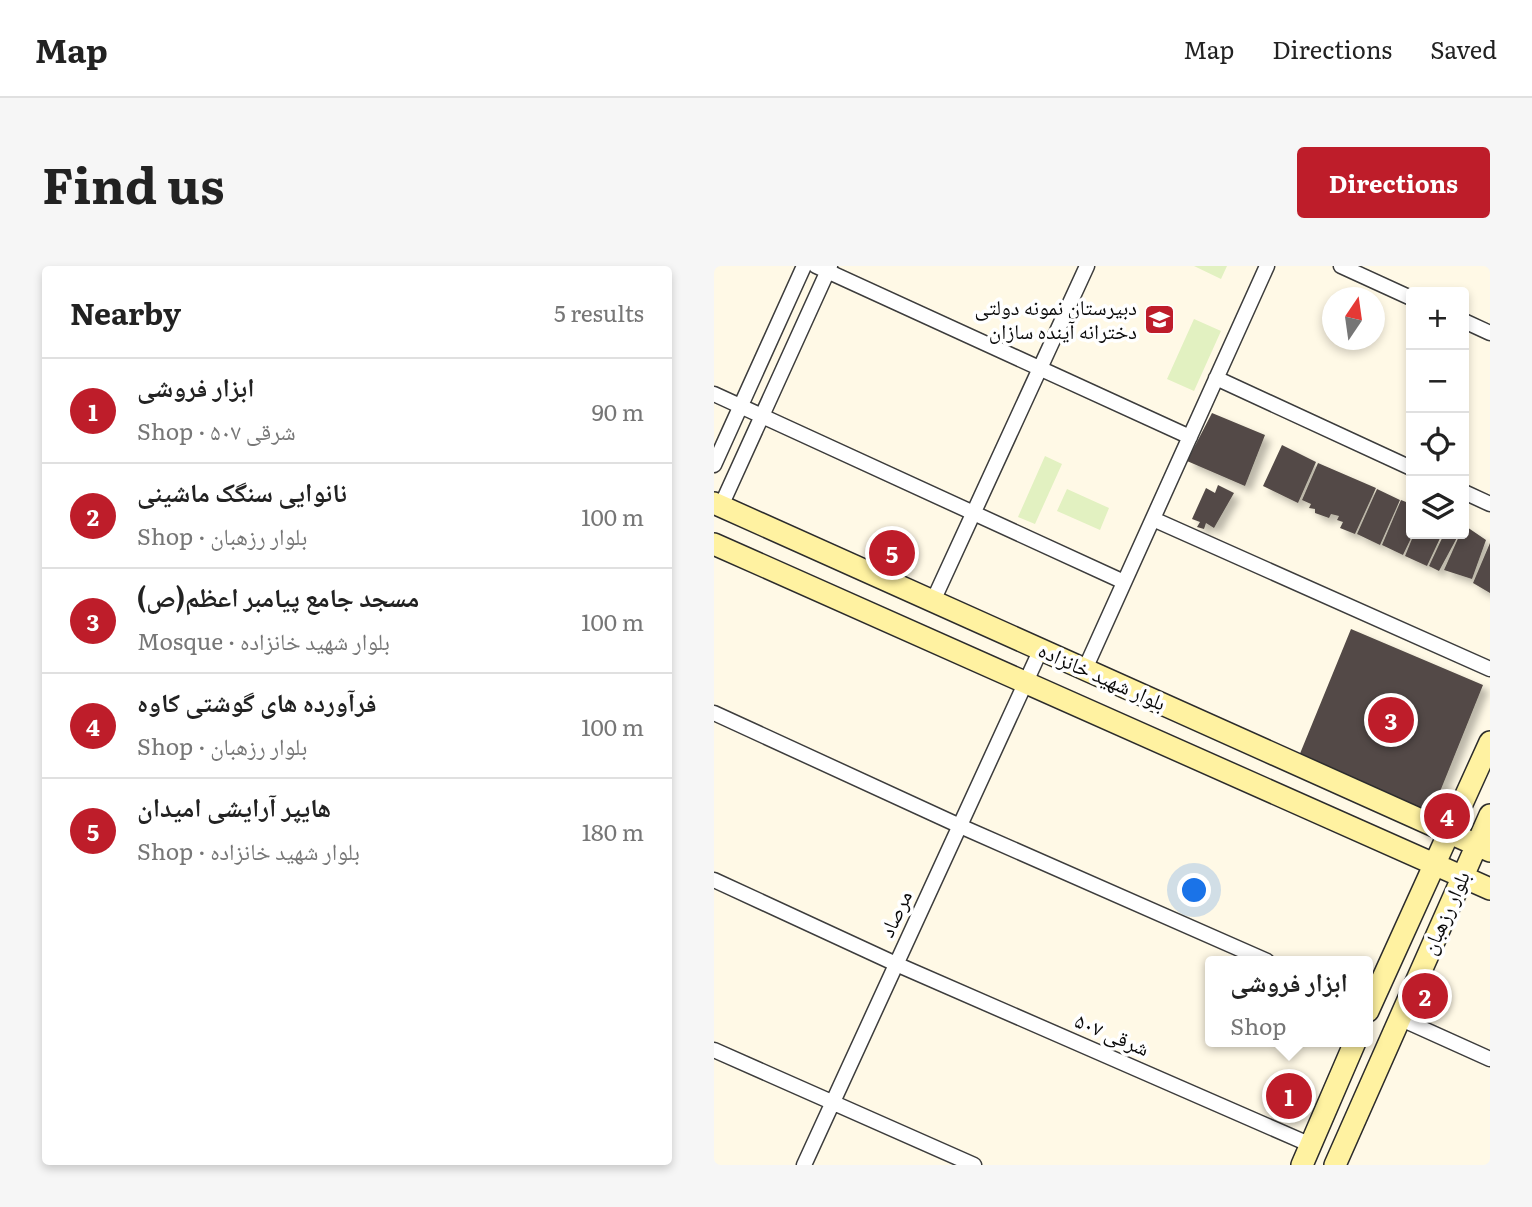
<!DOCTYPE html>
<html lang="en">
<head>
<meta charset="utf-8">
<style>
	body { margin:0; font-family:Literata,"Noto Naskh Arabic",serif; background:#f6f6f6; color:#222 }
	.controls { position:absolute; right:21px; top:21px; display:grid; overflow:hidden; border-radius:7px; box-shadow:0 4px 10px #0003 }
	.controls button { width:63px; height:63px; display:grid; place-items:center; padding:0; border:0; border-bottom:2px solid #e0e0e0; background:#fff; color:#222; font:35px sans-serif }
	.compass { position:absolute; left:608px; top:21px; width:63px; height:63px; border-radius:50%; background:#fff; box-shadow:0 4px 10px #0003; rotate:13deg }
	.you { position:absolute; left:481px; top:625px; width:24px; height:24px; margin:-18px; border:5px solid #fff; border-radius:50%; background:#1a73e8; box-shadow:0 0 0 10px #1a73e833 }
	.badge { display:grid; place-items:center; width:46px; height:46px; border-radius:50%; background:#be1d2a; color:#fff; font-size:23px; font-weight:700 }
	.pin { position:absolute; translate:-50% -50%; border:4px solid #fff; box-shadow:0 2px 7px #0006 }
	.popup { position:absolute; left:491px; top:690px; width:168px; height:91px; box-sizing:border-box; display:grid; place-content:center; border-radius:7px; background:#fff; filter:drop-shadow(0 2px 5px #0005); font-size:23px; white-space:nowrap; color:#767676 }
	.popup b { font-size:26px; color:#222 }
	.popup::after { content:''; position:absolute; left:50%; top:100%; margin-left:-14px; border:14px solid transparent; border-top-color:#fff }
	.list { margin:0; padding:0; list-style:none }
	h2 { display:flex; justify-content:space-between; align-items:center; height:91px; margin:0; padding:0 28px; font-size:30px }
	h2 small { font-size:23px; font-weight:400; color:#767676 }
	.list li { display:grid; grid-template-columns:46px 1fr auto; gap:21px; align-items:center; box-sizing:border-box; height:105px; padding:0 28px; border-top:2px solid #e0e0e0 }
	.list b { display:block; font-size:26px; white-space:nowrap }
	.list p { margin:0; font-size:23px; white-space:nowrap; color:#767676 }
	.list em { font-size:23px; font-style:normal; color:#767676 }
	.icon { flex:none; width:38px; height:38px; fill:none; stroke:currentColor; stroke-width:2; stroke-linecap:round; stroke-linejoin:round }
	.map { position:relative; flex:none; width:776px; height:899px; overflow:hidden; border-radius:7px }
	header { display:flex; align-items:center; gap:42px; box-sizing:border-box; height:98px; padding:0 35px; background:#fff; border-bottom:2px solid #e0e0e0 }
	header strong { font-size:33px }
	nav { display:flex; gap:38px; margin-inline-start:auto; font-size:24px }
	.intro { display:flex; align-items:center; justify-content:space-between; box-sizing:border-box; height:168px; padding:0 42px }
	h1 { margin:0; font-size:49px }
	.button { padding:18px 32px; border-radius:7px; background:#be1d2a; color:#fff; font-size:24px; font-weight:700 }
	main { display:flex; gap:42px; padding:0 42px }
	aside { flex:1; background:#fff; border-radius:7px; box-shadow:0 4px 10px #0003 }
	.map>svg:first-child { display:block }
	.pitch { fill:#e2f1c1 }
	.building { fill:#534a46; filter:url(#shadow) }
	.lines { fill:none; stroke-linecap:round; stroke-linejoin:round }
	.street-casing { stroke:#3d3d3d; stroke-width:17 }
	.secondary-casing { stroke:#2c2c2c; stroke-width:24 }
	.street { stroke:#fff; stroke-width:14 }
	.secondary { stroke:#fff2a1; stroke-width:21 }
	.labels { text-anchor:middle; stroke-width:7; stroke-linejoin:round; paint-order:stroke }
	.poi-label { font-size:21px; fill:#0a0a0a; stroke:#fff; text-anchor:end }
	.street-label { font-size:21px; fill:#0a0a0a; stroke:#fff }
</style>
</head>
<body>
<header>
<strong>Map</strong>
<nav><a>Map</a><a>Directions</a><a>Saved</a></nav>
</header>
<div class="intro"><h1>Find us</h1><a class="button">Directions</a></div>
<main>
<aside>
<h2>Nearby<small>5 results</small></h2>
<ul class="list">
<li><span class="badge">1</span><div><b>ابزار فروشی</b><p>Shop · ۵۰۷ شرقی</p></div><em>90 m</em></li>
<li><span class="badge">2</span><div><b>نانوایی سنگک ماشینی</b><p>Shop · بلوار رزهبان</p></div><em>100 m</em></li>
<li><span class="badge">3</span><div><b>مسجد جامع پیامبر اعظم(ص)</b><p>Mosque · بلوار شهید خانزاده</p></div><em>100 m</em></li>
<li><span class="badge">4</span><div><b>فرآورده های گوشتی کاوه</b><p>Shop · بلوار رزهبان</p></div><em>100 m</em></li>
<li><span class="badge">5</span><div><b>هایپر آرایشی امیدان</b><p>Shop · بلوار شهید خانزاده</p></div><em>180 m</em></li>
</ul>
</aside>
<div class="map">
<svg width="776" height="899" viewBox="0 0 776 899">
	<defs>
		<filter id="shadow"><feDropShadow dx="6" dy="6" stdDeviation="3.5" flood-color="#0004"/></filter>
	</defs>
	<rect width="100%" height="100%" fill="#fff9e6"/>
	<!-- pitch -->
	<path class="pitch" d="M480 0H513L507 13Z
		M480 53 507 65 480 125 453 113Z
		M331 190 348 198 321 258 304 251Z
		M353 223 395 242 386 264 343 245Z"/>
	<!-- building -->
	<path class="building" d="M498 147 551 169 531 220 473 195Z
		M568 179 602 196 584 237 549 220Z
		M604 197 662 222 641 268 626 262 629 256 623 254 625 250 617 248 615 252 601 247V243L595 242 597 238 588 234Z
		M504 219 520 227 500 262 492 257 490 263 483 261 486 256 478 253 492 222 501 227Z
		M663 223 686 234 666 279 643 268Z
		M687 234 697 238 699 268 689 289 668 279Z
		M750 259 772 274 758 313 730 304 746 268H750Z
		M700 268H728L713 300 691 290Z
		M730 268H745L725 305 715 300Z
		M776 277V327L759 317Z
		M637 363 769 419 717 548 585 490Z"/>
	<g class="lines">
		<defs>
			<path id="street" d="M102 0 476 171
				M627 0 697 32
				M750 55 776 67
				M502 112 697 202
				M0 128 410 316
				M0 199 90 0
				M750 226 776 238
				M7 240 116 0
				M439 253 776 403
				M219 335 373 0
				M371 403 553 0
				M0 447 246 560 553 695
				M0 614 182 698 597 879
				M685 752 776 793
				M0 784 260 899
				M90 899 327 383"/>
			<path id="secondary" d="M0 237 776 585
				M0 278 776 623
				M654 745 776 476
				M588 899 641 776
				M621 899 776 549"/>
		</defs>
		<!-- street casing -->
		<use href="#street" class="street-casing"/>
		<!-- secondary casing -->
		<use href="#secondary" class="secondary-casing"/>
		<!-- street -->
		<use href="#street" class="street"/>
		<!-- secondary -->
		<use href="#secondary" class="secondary"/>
	</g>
	<!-- icons -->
	<defs>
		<symbol id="school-square" viewBox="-11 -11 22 22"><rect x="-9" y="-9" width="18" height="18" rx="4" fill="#be1d2a" stroke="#fff"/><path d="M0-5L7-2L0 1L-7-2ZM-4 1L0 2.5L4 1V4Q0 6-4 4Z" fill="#fff"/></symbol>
	</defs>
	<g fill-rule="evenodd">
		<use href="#school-square" x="428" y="36" width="35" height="35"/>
	</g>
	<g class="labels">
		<!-- poi labels -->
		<g class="poi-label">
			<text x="423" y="49">دبیرستان نمونه دولتی<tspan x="423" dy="24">دخترانه آینده سازان</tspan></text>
		</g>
		<!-- street labels -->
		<g class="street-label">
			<text transform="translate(388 411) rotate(24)" y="7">بلوار شهید خانزاده</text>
			<text transform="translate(732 647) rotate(-66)" y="7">بلوار رزهبان</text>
			<text transform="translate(182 648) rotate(-65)" y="7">مرصاد</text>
			<text transform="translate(398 769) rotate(23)" y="7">۵۰۷ شرقی</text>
		</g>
	</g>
</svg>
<div class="controls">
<button>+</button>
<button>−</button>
<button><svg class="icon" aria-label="locate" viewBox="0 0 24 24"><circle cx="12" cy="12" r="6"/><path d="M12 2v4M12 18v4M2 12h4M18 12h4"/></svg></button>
<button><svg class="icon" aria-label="layers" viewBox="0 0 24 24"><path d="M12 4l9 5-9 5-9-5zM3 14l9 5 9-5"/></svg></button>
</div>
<svg class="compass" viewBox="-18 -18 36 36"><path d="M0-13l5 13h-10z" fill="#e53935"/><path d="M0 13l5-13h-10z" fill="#767676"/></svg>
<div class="you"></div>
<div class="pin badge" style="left:575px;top:830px">1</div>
<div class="popup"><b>ابزار فروشی</b>Shop</div>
<div class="pin badge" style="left:711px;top:730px">2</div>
<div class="pin badge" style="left:677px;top:454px">3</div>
<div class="pin badge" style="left:733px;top:550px">4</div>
<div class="pin badge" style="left:178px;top:287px">5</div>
</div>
</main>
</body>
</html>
